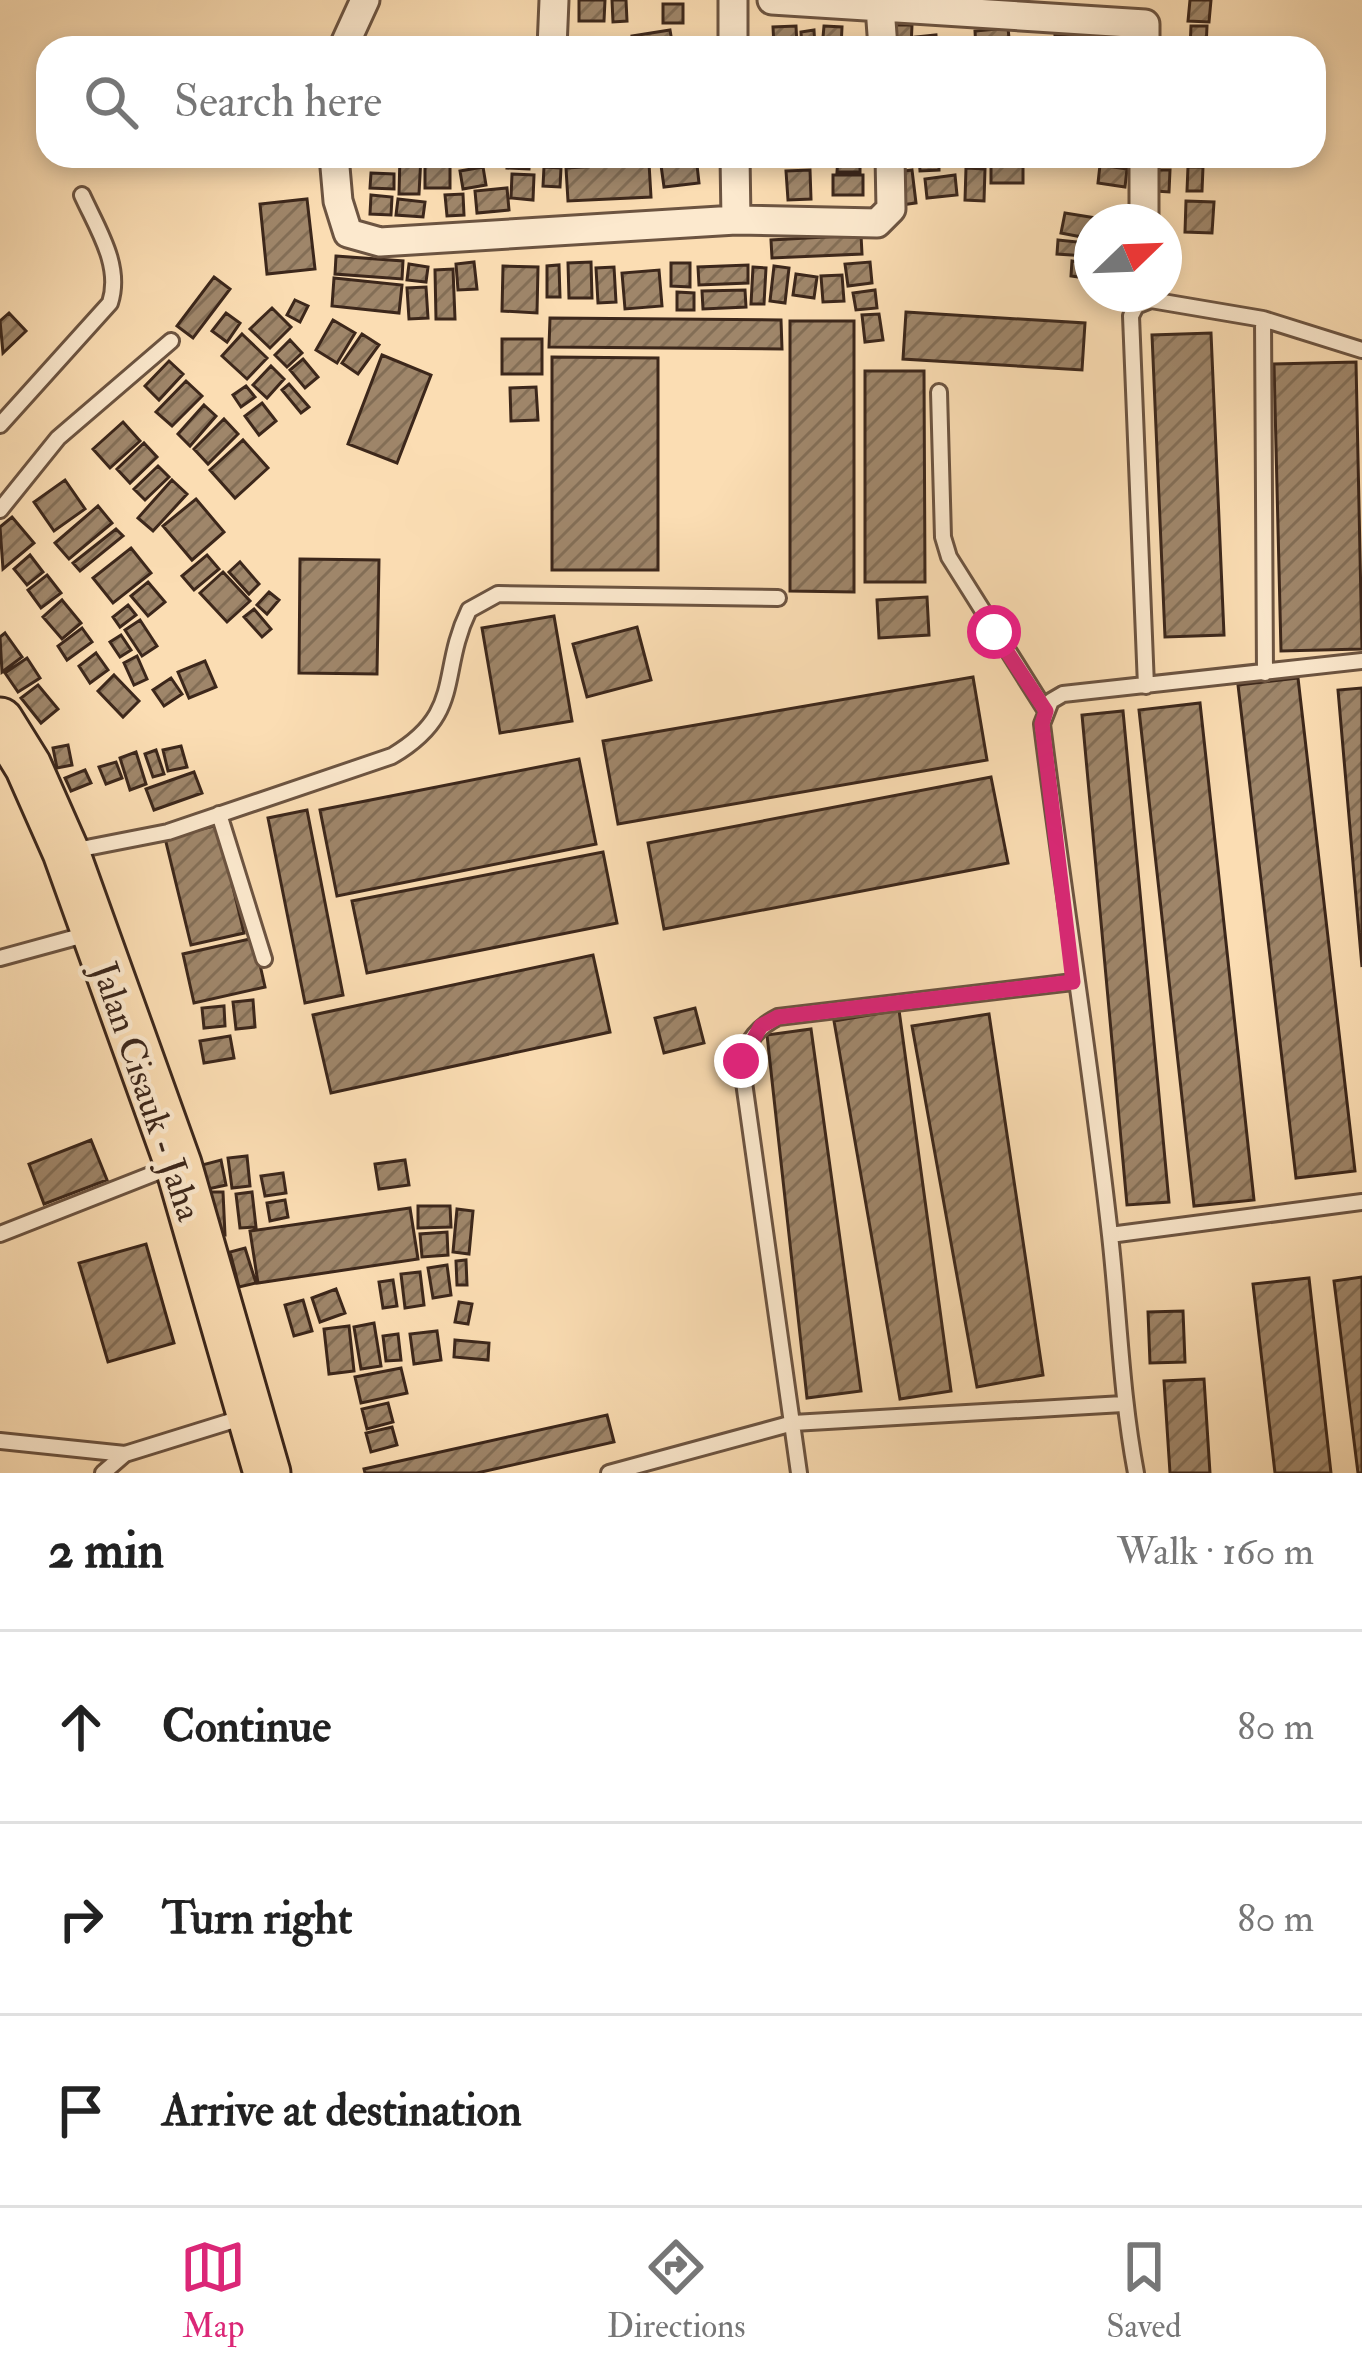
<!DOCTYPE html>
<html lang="en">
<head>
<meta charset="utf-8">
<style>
	body { margin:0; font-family:"IM FELL Double Pica",serif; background:#f2f2f2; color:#222 }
	.compass { position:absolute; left:1074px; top:204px; width:108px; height:108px; border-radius:50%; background:#fff; box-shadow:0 6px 18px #0003; rotate:67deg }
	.stop { position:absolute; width:36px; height:36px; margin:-27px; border:9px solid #db2777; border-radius:50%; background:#fff }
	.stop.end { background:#db2777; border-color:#fff; box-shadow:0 3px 12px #0008 }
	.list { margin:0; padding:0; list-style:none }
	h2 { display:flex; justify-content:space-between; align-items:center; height:156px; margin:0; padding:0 48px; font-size:51px }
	h2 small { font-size:39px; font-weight:400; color:#767676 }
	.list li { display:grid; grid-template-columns:78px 1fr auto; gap:36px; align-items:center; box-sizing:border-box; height:192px; padding:0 48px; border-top:3px solid #e0e0e0 }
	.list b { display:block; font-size:45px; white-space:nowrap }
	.list em { font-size:39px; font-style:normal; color:#767676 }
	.icon { flex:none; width:66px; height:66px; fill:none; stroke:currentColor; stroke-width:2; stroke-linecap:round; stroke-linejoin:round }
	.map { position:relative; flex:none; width:1362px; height:1473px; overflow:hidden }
	.search { position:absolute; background:#fff; box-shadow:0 6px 18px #0003; left:36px; right:36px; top:36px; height:132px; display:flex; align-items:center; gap:30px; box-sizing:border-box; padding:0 42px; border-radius:36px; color:#767676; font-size:45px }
	.sheet { height:732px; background:#fff }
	nav { display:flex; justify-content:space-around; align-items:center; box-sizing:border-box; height:168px; border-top:3px solid #e0e0e0; background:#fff; font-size:33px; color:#767676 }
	nav a { display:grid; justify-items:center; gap:6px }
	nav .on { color:#db2777 }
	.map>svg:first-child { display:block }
	.building { fill:url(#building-hatch); stroke:#3c271b; stroke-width:3 }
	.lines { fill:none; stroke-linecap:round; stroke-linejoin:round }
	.service-casing { stroke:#6c5441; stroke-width:20 }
	.minor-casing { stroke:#6c5441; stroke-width:33 }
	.primary-casing { stroke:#3c271b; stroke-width:51 }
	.service { stroke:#fce9ce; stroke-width:14 }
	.minor { stroke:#fce9ce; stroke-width:27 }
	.primary { stroke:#fbddb3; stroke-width:45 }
	.route { stroke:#db2777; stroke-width:15 }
	.labels { text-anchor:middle; stroke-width:9; stroke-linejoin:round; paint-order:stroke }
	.street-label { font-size:36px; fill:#3c271b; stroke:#fce9ce }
</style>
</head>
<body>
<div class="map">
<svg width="1362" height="1473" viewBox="0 0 1362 1473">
	<defs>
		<pattern id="building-hatch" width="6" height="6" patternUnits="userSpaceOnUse" patternTransform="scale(3)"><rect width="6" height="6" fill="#9f866a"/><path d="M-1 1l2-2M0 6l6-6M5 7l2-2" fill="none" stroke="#836e56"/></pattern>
	</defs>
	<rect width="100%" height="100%" fill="#fbddb3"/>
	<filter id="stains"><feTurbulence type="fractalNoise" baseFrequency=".00167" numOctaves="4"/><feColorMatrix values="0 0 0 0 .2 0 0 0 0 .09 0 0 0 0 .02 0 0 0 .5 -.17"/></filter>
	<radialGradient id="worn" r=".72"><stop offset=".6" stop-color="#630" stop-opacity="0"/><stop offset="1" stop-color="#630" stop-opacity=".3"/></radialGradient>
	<!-- building -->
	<path class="building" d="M579 0H605L604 21H579Z
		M612 0H626L627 21 613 22Z
		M1190 0H1211L1209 22 1188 21Z
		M663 4H683V23H663Z
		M895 25H912L911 48H894Z
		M796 26 797 46 774 47 773 27Z
		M824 26 842 27 841 48H822Z
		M1191 26H1207L1206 48H1190Z
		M1008 28 1010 48H976L975 31Z
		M670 30 673 48H634L632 36Z
		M814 30 815 48H802L801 32Z
		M1075 34 1076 48H1055V35Z
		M936 35 937 48H916L915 37Z
		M1117 37V48H1082L1081 39Z
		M400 156H421L419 194H399Z
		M508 156H530L529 169 507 168Z
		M563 156H645L646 158 563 161Z
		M696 156 699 183 664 187 660 158Z
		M838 156H860V172H837Z
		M919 156H939V170L920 171Z
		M991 157H1023V183H991Z
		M425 161H450V188H425Z
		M649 163 651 197 568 201 566 168Z
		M1100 165 1127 169 1125 187 1098 183Z
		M483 167 486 185 463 189 460 171Z
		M544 167 561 168 560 187 543 186Z
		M1188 167H1203L1202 191H1187Z
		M966 168 985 169 984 201 965 200Z
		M810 170 811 199 788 200 786 171Z
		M912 170 916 203 901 205 897 172Z
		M1156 170H1170L1169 192 1156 191Z
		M371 173 394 174V189L370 188Z
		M512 174 534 175 533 200 511 198Z
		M833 175H863V195H833Z
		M955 175 957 195 927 198 925 179Z
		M507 188 509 210 477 213 475 191Z
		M463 194 464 215 447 216 445 195Z
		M371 195 392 197 391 215 370 214Z
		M307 199 315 269 267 274 260 204Z
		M398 199 425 202 423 217 396 215Z
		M1186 201 1214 202 1212 233 1185 232Z
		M1065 213 1096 218 1092 239 1061 233Z
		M861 235 862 254 772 258 771 240Z
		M1058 240 1087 243 1086 256 1057 254Z
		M336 256 403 261 402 279 335 274Z
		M1072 261 1092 264V279L1071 276Z
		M474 262 477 289 458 290 456 264Z
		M591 262 592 298H569L568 263Z
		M870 262 872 283 848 286 845 264Z
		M671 263H690V287L671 286Z
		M409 264 428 267 426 282 407 280Z
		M559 265 560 297H547V266Z
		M748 265V283L699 285 698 267Z
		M503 266 538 267 537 313 502 311Z
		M774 266 789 268 785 303 770 301Z
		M614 267 616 302 598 303 596 268Z
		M753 267 766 268 764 304H751Z
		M453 269 455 319H436L435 270Z
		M659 270 662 306 625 309 622 273Z
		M796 274 817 277 814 298 793 295Z
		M842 275 844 301 823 302 821 276Z
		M214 277 230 289 193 338 177 326Z
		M334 278 402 285 399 313 332 306Z
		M426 287 428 318 409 319 407 288Z
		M745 290 746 307 703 309 702 291Z
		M875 290 877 308 856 310 853 293Z
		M677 292 694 293V310H677Z
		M295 300 308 306 300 322 287 315Z
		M272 308 291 327 270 348 250 329Z
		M906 312 1085 323 1082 370 903 359Z
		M9 313 26 331 3 353 0 321Z
		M226 313 240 323 227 342 212 331Z
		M879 314 883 340 865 342 862 315Z
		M550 318 781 320 782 349 549 347Z
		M333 320 355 333 337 363 316 350Z
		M790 321H854V592L790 591Z
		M1211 333 1224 635 1165 637 1152 335Z
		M242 334 267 358 247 379 222 356Z
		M362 334 379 345 358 374 342 363Z
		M502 339H542V374H502Z
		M290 340 302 353 287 367 275 355Z
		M382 355 431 375 397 463 348 444Z
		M552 357 658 358V570H552Z
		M303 359 318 377 305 388 290 370Z
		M169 361 183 374 159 400 145 386Z
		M1356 362 1362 649 1281 651 1274 364Z
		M271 366 284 379 267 398 253 385Z
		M865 371H924L925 582H865Z
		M186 381 202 396 172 426 156 412Z
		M289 384 309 407 301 413 282 390Z
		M246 386 255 397 241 407 233 395Z
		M536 387 538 420 511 421 510 388Z
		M262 403 276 421 259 435 245 416Z
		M204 405 216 416 190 446 178 434Z
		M224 419 238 434 208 464 194 449Z
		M123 422 140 441 110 468 93 449Z
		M243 440 268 468 235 498 210 470Z
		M144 443 157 457 130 483 117 469Z
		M158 466 169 477 145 500 134 489Z
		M65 480 85 509 54 531 34 502Z
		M172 480 187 494 153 531 138 518Z
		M196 499 224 532 192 560 163 526Z
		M98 506 112 523 69 559 55 543Z
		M12 517 34 543 3 569 0 527Z
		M116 529 123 536 80 571 73 563Z
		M131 548 151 573 113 603 93 578Z
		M30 555 43 572 27 585 14 569Z
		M207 555 219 569 194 590 182 576Z
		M300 559 379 560 377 674 299 673Z
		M240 562 259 584 249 594 229 572Z
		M223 572 250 601 227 622 200 593Z
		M47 575 61 593 41 608 28 590Z
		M148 582 165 602 148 616 131 596Z
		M269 592 279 600 267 614 257 605Z
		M927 597 929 635 879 638 877 600Z
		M62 600 81 623 62 639 43 617Z
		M128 605 136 615 120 627 113 617Z
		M254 609 271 629 262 637 244 617Z
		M554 616 572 721 500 733 482 628Z
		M140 620 157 646 142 656 125 630Z
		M637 627 651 680 587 697 573 644Z
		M82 628 92 642 67 660 58 646Z
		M5 633 22 657 2 672 0 637Z
		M121 635 131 650 120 657 110 642Z
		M96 653 108 670 90 683 79 666Z
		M137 656 147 679 134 685 124 663Z
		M27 658 40 678 18 692 5 673Z
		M205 661 216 687 189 698 178 672Z
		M114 675 139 701 123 717 98 691Z
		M973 677 987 760 618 824 603 741Z
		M171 678 182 694 164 706 153 690Z
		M1298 678 1355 1171 1296 1178 1238 685Z
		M38 685 58 709 41 723 21 698Z
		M1362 688V967L1338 690Z
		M1200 703 1254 1200 1194 1206 1139 710Z
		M1123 711 1169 1202 1127 1205 1082 715Z
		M68 745 72 765 57 768 53 748Z
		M181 746 187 767 168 771 163 750Z
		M156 750 164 774 153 777 145 754Z
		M136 752 146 784 130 790 120 758Z
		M579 759 596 844 337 896 320 810Z
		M116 762 122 778 106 784 99 767Z
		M85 770 91 783 71 791 65 778Z
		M194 772 202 793 154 810 146 789Z
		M991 777 1008 863 664 929 648 843Z
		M307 810 343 995 305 1003 268 818Z
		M218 825 244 933 191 945 165 838Z
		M603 852 617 923 367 973 352 901Z
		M254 938 265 987 194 1003 183 954Z
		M593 955 610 1032 331 1093 313 1015Z
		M253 1000 255 1027 236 1029 233 1002Z
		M224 1006 225 1026 204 1028 202 1008Z
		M695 1008 704 1043 664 1053 655 1018Z
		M899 1010 951 1391 900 1399 834 1021Z
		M989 1014 1043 1375 977 1387 912 1026Z
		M811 1029 861 1391 807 1398 767 1035Z
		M230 1036 234 1058 204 1063 200 1041Z
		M91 1140 107 1180 44 1204 29 1164Z
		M247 1156 250 1186 232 1188 228 1158Z
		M221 1160 226 1185 208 1189 202 1165Z
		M405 1160 409 1185 379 1189 375 1164Z
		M283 1173 286 1193 265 1196 261 1176Z
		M210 1192H223L225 1235H213Z
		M252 1192 256 1227 240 1228 236 1194Z
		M285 1200 288 1217 270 1221 267 1203Z
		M418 1206H450L451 1227 418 1228Z
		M410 1208 418 1259 258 1283 250 1231Z
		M457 1209 473 1211 469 1254 453 1252Z
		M447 1232 448 1255 422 1257 420 1234Z
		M146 1244 174 1343 108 1362 79 1263Z
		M245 1248 256 1283 239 1287 230 1252Z
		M466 1260 467 1285H457L456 1261Z
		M447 1265 451 1295 433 1298 428 1268Z
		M420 1272 424 1305 405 1308 401 1274Z
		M1362 1277V1473H1358L1334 1281Z
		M1309 1278 1331 1473H1275L1253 1284Z
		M393 1280 397 1306 383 1308 379 1282Z
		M336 1289 345 1313 320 1322 312 1298Z
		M303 1300 312 1331 294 1336 285 1305Z
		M459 1302 472 1304 468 1324 455 1322Z
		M1183 1311 1185 1362 1150 1363 1148 1312Z
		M374 1323 381 1366 361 1369 354 1327Z
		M349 1326 354 1371 329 1374 324 1329Z
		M437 1331 441 1360 414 1364 410 1334Z
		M398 1334 401 1360 386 1361 383 1336Z
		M455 1340 489 1343 488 1360 454 1357Z
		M401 1368 407 1393 361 1403 355 1377Z
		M1204 1379 1210 1473H1170L1164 1381Z
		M388 1403 393 1422 367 1429 362 1409Z
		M607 1415 614 1442 477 1473H365L364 1469Z
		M392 1427 397 1445 371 1452 366 1433Z"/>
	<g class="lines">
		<defs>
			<path id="service" d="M939 392 943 537 949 557 1046 711
				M0 425 110 303C122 266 98 230 82 195
				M0 510 58 438 171 341
				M1265 673 1263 319 1362 350
				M1146 686 1131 316 1136 306 1151 300 1263 319
				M219 814 264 959
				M71 851 168 832 392 756C465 713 438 674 469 610L498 594 778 598
				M0 958 88 934
				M0 1234 173 1166
				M1110 1235 1362 1202
				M0 1441 125 1454
				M103 1473 125 1454 241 1418
				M609 1473 793 1423 1123 1404
				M799 1473 741 1061C748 1040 758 1027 778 1017L1073 982
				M1136 1473C1121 1394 1119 1315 1110 1235 1091 1064 1063 894 1042 724L1051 701 1063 694 1362 661"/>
			<path id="minor" d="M733 0V48
				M772 0 1145 24V48
				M880 7 883 48
				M343 48 365 0
				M552 48 554 0
				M334 156 338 201 348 233 380 242 736 220 735 156
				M736 220 877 223 891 209 890 156
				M1144 222V156"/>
			<path id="primary" d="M0 721 28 766 66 852 178 1164 267 1473"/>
		</defs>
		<!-- service casing -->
		<use href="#service" class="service-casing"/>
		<!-- minor casing -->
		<use href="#minor" class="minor-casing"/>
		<!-- primary casing -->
		<use href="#primary" class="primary-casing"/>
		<!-- service -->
		<use href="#service" class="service"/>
		<!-- minor -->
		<use href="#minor" class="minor"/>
		<!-- primary -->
		<use href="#primary" class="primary"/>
	</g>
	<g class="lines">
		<!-- route -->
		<path class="route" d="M741 1061 761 1026 778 1017 1073 982 1042 724 1046 711 994 632"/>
	</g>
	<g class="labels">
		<!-- street labels -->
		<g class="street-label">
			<text transform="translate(148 1091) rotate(71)" y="13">Jalan Cisauk - Jaha</text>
		</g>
	</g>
	<rect width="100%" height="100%" filter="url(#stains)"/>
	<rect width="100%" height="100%" fill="url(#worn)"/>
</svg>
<svg class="compass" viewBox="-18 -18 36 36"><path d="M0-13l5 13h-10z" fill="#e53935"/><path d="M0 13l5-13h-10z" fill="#767676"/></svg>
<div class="stop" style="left:994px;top:632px"></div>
<div class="stop end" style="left:741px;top:1061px"></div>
<div class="search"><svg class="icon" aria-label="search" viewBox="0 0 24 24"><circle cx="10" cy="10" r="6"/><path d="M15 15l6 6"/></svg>Search here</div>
</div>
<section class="sheet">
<h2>2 min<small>Walk · 160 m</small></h2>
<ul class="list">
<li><svg class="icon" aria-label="ahead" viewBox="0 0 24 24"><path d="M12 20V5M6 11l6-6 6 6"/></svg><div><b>Continue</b></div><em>80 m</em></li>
<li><svg class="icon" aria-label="right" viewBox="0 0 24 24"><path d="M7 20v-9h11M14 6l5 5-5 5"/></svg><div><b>Turn right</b></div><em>80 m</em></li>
<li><svg class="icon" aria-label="arrive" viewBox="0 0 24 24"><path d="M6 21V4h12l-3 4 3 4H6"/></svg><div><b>Arrive at destination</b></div></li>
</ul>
</section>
<nav>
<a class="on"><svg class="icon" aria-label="map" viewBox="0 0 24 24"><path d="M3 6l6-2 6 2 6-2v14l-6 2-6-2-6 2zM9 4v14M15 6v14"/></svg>Map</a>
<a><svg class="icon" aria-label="directions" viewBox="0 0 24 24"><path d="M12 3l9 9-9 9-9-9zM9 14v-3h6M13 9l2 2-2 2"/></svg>Directions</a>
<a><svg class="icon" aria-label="saved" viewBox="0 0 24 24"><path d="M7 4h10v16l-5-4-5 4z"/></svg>Saved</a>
</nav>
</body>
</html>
